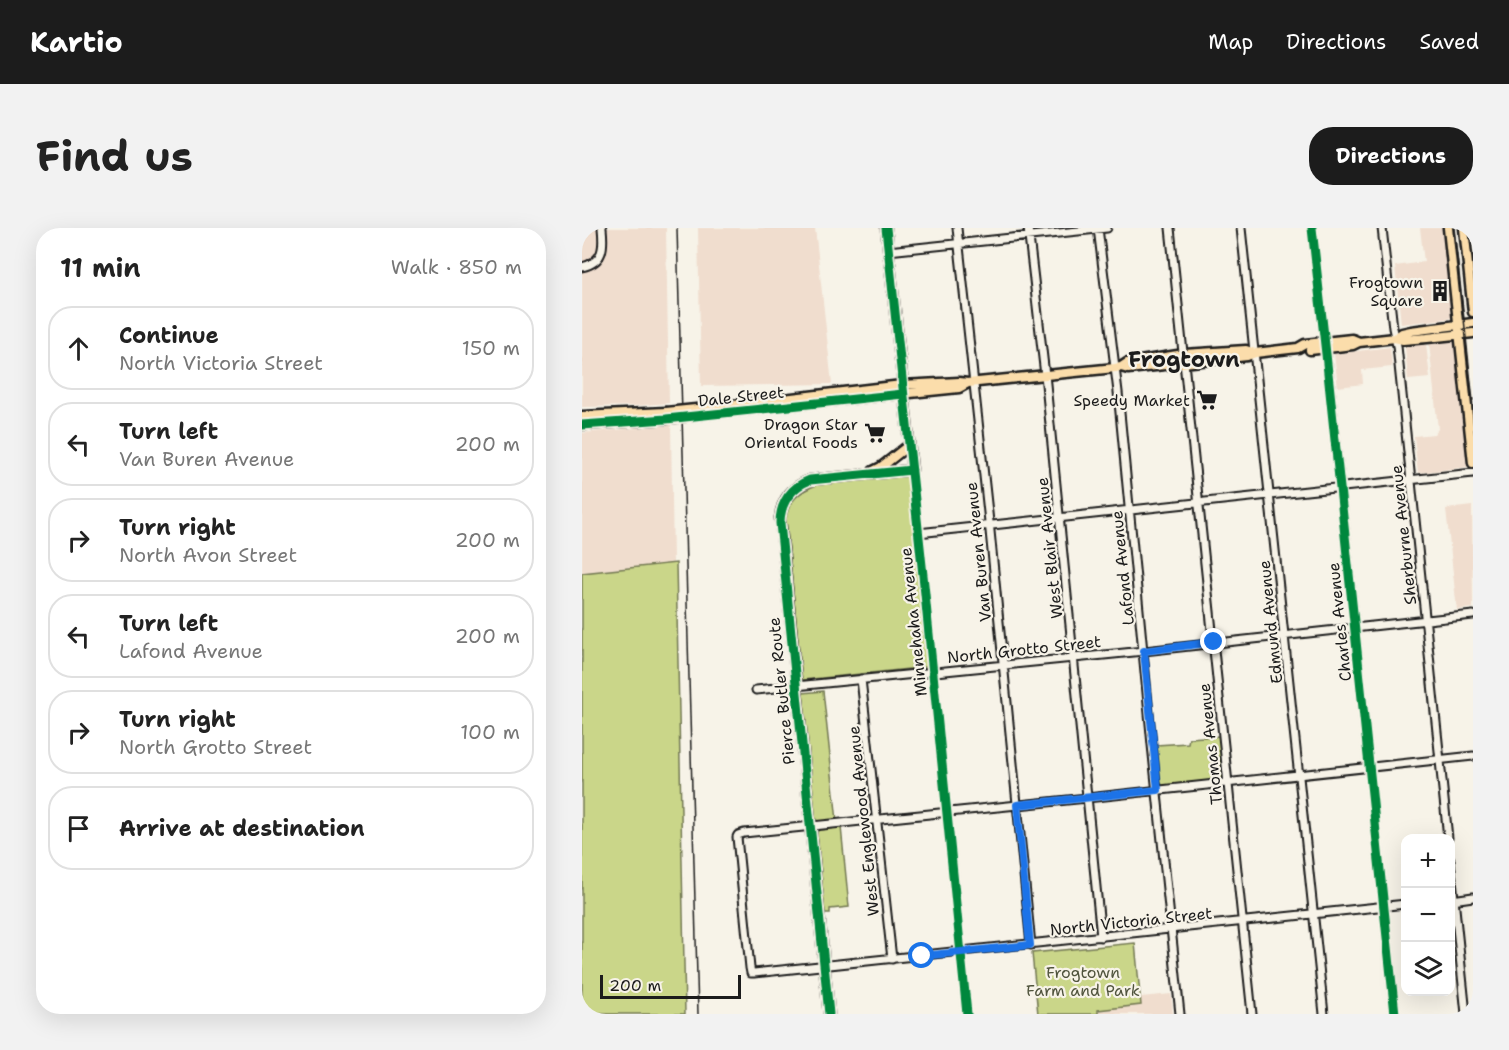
<!DOCTYPE html>
<html lang="en">
<head>
<meta charset="utf-8">
<style>
	body { margin:0; font-family:"Shantell Sans",sans-serif; background:#f2f2f2; color:#222 }
	.controls { position:absolute; right:18px; bottom:18px; display:grid; overflow:hidden; border-radius:12px; box-shadow:0 6px 24px #0002 }
	.controls button { width:54px; height:54px; display:grid; place-items:center; padding:0; border:0; border-bottom:2px solid #e0e0e0; background:#fff; color:#222; font:30px sans-serif }
	.scale { position:absolute; left:18px; bottom:15px; width:141px; box-sizing:border-box; padding-left:6px; border:3px solid #1c1c1c; border-top:0; font-size:16px; line-height:21px; white-space:nowrap; color:#1c1c1c; -webkit-text-stroke:4px #f7f3e8; paint-order:stroke }
	.stop { position:absolute; width:18px; height:18px; margin:-14px; border:4px solid #1a73e8; border-radius:50%; background:#fff }
	.stop.end { background:#1a73e8; border-color:#fff; box-shadow:0 2px 6px #0008 }
	.list { margin:0; padding:0; list-style:none }
	h2 { display:flex; justify-content:space-between; align-items:center; height:78px; margin:0; padding:0 24px; font-size:26px }
	h2 small { font-size:20px; font-weight:400; color:#767676 }
	.list li { display:grid; grid-template-columns:39px 1fr auto; gap:18px; align-items:center; box-sizing:border-box; height:84px; margin:0 12px 12px; padding:0 12px; border:2px solid #e0e0e0; border-radius:24px }
	.list b { display:block; font-size:22px; white-space:nowrap }
	.list p { margin:0; font-size:20px; white-space:nowrap; color:#767676 }
	.list em { font-size:20px; font-style:normal; color:#767676 }
	.icon { flex:none; width:33px; height:33px; fill:none; stroke:currentColor; stroke-width:2; stroke-linecap:round; stroke-linejoin:round }
	.map { position:relative; flex:none; width:891px; height:786px; overflow:hidden; border-radius:24px }
	header { display:flex; align-items:center; gap:36px; box-sizing:border-box; height:84px; padding:0 30px; background:#1c1c1c; color:#fff }
	header strong { font-size:28px }
	nav { display:flex; gap:33px; margin-inline-start:auto; font-size:21px }
	.intro { display:flex; align-items:center; justify-content:space-between; box-sizing:border-box; height:144px; padding:0 36px }
	h1 { margin:0; font-size:42px }
	.button { padding:15px 27px; border-radius:24px; background:#1c1c1c; color:#fff; font-size:21px; font-weight:700 }
	main { display:flex; gap:36px; padding:0 36px }
	aside { flex:1; background:#fff; border-radius:24px; box-shadow:0 6px 24px #0002 }
	.map>svg:first-child { display:block }
	.built { fill:#f0ddce }
	.green { fill:#cad689; stroke:#737952; stroke-width:1.5 }
	.lines { fill:none; stroke-linecap:round; stroke-linejoin:round }
	.minor-casing { stroke:#1c1c1c; stroke-width:11 }
	.major-casing { stroke:#1c1c1c; stroke-width:13 }
	.minor { stroke:#f7f3e8; stroke-width:7 }
	.major { stroke:#fbddab; stroke-width:8 }
	.tram { stroke:#1c1c1c; stroke-width:1.5 }
	.rail { stroke:#1c1c1c; stroke-width:1.5 }
	.major-bridge-casing { stroke:#1c1c1c; stroke-width:13; stroke-linecap:butt }
	.major-bridge { stroke:#fbddab; stroke-width:8 }
	.cycleway-casing { stroke:#f7f3e8; stroke-width:13 }
	.cycleway { stroke:#00873e; stroke-width:9 }
	.route { stroke:#1a73e8; stroke-width:8 }
	.labels { text-anchor:middle; stroke-width:4.5; stroke-linejoin:round; paint-order:stroke }
	.poi-label { font-size:16px; fill:#1c1c1c; stroke:#f7f3e8; text-anchor:end }
	.street-label { font-size:16px; fill:#1c1c1c; stroke:#f7f3e8 }
	.park-label { font-size:16px; fill:#50543d; stroke:#f7f3e8 }
	.district-label { font-size:22px; font-weight:bold; fill:#1c1c1c; stroke:#f7f3e8 }
</style>
</head>
<body>
<header>
<strong>Kartio</strong>
<nav><a>Map</a><a>Directions</a><a>Saved</a></nav>
</header>
<div class="intro"><h1>Find us</h1><a class="button">Directions</a></div>
<main>
<aside>
<h2>11 min<small>Walk · 850 m</small></h2>
<ul class="list">
<li><svg class="icon" aria-label="ahead" viewBox="0 0 24 24"><path d="M12 20V5M6 11l6-6 6 6"/></svg><div><b>Continue</b><p>North Victoria Street</p></div><em>150 m</em></li>
<li><svg class="icon" aria-label="left" viewBox="0 0 24 24"><path d="M17 20v-9H6M10 6l-5 5 5 5"/></svg><div><b>Turn left</b><p>Van Buren Avenue</p></div><em>200 m</em></li>
<li><svg class="icon" aria-label="right" viewBox="0 0 24 24"><path d="M7 20v-9h11M14 6l5 5-5 5"/></svg><div><b>Turn right</b><p>North Avon Street</p></div><em>200 m</em></li>
<li><svg class="icon" aria-label="left" viewBox="0 0 24 24"><path d="M17 20v-9H6M10 6l-5 5 5 5"/></svg><div><b>Turn left</b><p>Lafond Avenue</p></div><em>200 m</em></li>
<li><svg class="icon" aria-label="right" viewBox="0 0 24 24"><path d="M7 20v-9h11M14 6l5 5-5 5"/></svg><div><b>Turn right</b><p>North Grotto Street</p></div><em>100 m</em></li>
<li><svg class="icon" aria-label="arrive" viewBox="0 0 24 24"><path d="M6 21V4h12l-3 4 3 4H6"/></svg><div><b>Arrive at destination</b></div></li>
</ul>
</aside>
<div class="map">
<svg width="891" height="786" viewBox="0 0 891 786">
	<rect width="100%" height="100%" fill="#f7f3e8"/>
	<filter id="ink" filterUnits="userSpaceOnUse"><feTurbulence type="fractalNoise" baseFrequency=".0167" numOctaves="2"/><feDisplacementMap in="SourceGraphic" scale="12" xChannelSelector="R" yChannelSelector="G"/><feConvolveMatrix kernelMatrix="1 2 1 2 8 2 1 2 1" color-interpolation-filters="sRGB"/></filter>
	<g filter="url(#ink)">
		<!-- built -->
		<path class="built" d="M0 0H84L87 175 51 178 0 179Z
			M116 0H233L250 156 119 158Z
			M838 0H861L871 90 819 96 813 38 842 34Z
			M873 113 886 239 836 245 832 208 852 206 856 201 847 115Z
			M844 116 848 150 826 152 823 118Z
			M808 119 810 139 780 142 781 156 756 159 752 126Z
			M89 197 91 336 0 345V205Z
			M890 278 891 380 875 382 864 281Z
			M589 766 591 786H516L515 782 559 777V769Z"/>
		<!-- green -->
		<path class="green" d="M326 247 346 439 220 452 204 293C205 274 217 263 235 257Z
			M94 335 103 786H0V345Z
			M241 463 255 593 237 594 233 591 221 465Z
			M637 508 641 548 639 551 582 558 578 555 574 517 606 515 607 510Z
			M259 599 267 679 248 681V685H243L235 604 238 601Z
			M553 715 559 777 516 782V786H456L450 725Z"/>
		<g class="lines">
			<defs>
				<path id="minor" d="M375 0 408 303 449 717
					M446 0 464 156 519 709
					M516 0 536 164 570 517 598 786
					M588 0 670 786
					M659 0 742 786
					M730 0 743 114
					M800 0 811 100 815 118 866 610
					M306 23 525 0
					M0 39C22 34 22 19 20 0
					M744 120 813 786
					M330 242 385 786
					M336 305 891 245
					M279 451 310 731
					M174 462 562 423 891 387
					M868 632 884 786
					M870 672 891 669
					M824 676 172 745H169L168 740 155 609 156 607 162 605 505 570 891 528"/>
				<path id="major" d="M866 0 891 235
					M882 0 891 84
					M813 110 820 105 829 103 891 95
					M728 122 771 117 777 114 813 110 821 112 845 110 891 105
					M539 139 546 141 665 128 673 125 716 120 723 116 770 111 777 114
					M134 179 320 157 377 154 386 155 533 140 539 139 545 135 602 126 664 122 673 125
					M134 185 377 160 386 155
					M0 188 84 184
					M0 197 84 191
					M291 243 299 239 327 217
					M247 786 198 290C200 271 210 259 228 252L330 242 304 0"/>
			</defs>
			<!-- minor casing -->
			<use href="#minor" class="minor-casing"/>
			<!-- major casing -->
			<use href="#major" class="major-casing"/>
			<!-- minor -->
			<use href="#minor" class="minor"/>
			<!-- major -->
			<use href="#major" class="major"/>
			<!-- tram -->
			<path class="tram" d="M872 0 891 173"/>
			<!-- rail -->
			<path class="rail" d="M95 0 116 786"/>
			<defs>
				<path id="major-bridge" d="M84 184 134 179
					M84 191 134 185"/>
			</defs>
			<!-- major-bridge casing -->
			<use href="#major-bridge" class="major-bridge-casing"/>
			<!-- major-bridge -->
			<use href="#major-bridge" class="major-bridge"/>
			<defs>
				<path id="cycleway" d="M304 0 343 366 385 786
					M730 0 744 126 813 786
					M0 197 84 191 321 166
					M247 786 198 295C198 275 209 259 228 252L330 242"/>
			</defs>
			<!-- cycleway casing -->
			<use href="#cycleway" class="cycleway-casing"/>
			<!-- cycleway -->
			<use href="#cycleway" class="cycleway"/>
		</g>
	</g>
	<g class="lines" filter="url(#ink)">
		<!-- route -->
		<path class="route" d="M340 728 448 717 435 577 576 562 562 423 632 414"/>
	</g>
	<!-- icons -->
	<defs>
		<symbol id="building-bare" viewBox="-9 -9 18 18"><path d="M-4-6H4V6H1V3H-1V6H-4ZM-2.5-4.3h1.7v1.8h-1.7ZM.8-4.3h1.7v1.8H.8ZM-2.5-1h1.7V.8h-1.7ZM.8-1h1.7V.8H.8Z" fill="#1c1c1c" stroke="#f7f3e8" stroke-width="2.5" paint-order="stroke"/></symbol>
		<symbol id="supermarket-bare" viewBox="-9 -9 18 18"><path d="M-6-5.5h2.5l.6 2H6L4.5 2H-2.5L-4.4-4H-6ZM-1.5 3.2a1.3 1.3 0 1 0 .1 0ZM3 3.2a1.3 1.3 0 1 0 .1 0Z" fill="#1c1c1c" stroke="#f7f3e8" stroke-width="2.5" paint-order="stroke"/></symbol>
	</defs>
	<g fill-rule="evenodd">
		<use href="#building-bare" x="843" y="48" width="30" height="30"/>
		<use href="#supermarket-bare" x="610" y="157" width="30" height="30"/>
		<use href="#supermarket-bare" x="278" y="190" width="30" height="30"/>
	</g>
	<g class="labels">
		<!-- poi labels -->
		<g class="poi-label">
			<text x="841" y="60">Frogtown<tspan x="841" dy="18">Square</tspan></text>
			<text x="608" y="178">Speedy Market</text>
			<text x="276" y="202">Dragon Star<tspan x="276" dy="18">Oriental Foods</tspan></text>
		</g>
		<!-- street labels -->
		<g class="street-label">
			<text transform="translate(159 168) rotate(-6)" y="6">Dale Street</text>
			<text transform="translate(821 307) rotate(-96)" y="6">Sherburne Avenue</text>
			<text transform="translate(467 320) rotate(-96)" y="6">West Blair Avenue</text>
			<text transform="translate(396 324) rotate(-96)" y="6">Van Buren Avenue</text>
			<text transform="translate(540 340) rotate(-96)" y="6">Lafond Avenue</text>
			<text transform="translate(331 394) rotate(-96)" y="6">Minnehaha Avenue</text>
			<text transform="translate(688 394) rotate(-96)" y="6">Edmund Avenue</text>
			<text transform="translate(757 394) rotate(-96)" y="6">Charles Avenue</text>
			<text transform="translate(442 421) rotate(-6)" y="6">North Grotto Street</text>
			<text transform="translate(199 463) rotate(-96)" y="6">Pierce Butler Route</text>
			<text transform="translate(628 516) rotate(-96)" y="6">Thomas Avenue</text>
			<text transform="translate(281 593) rotate(-96)" y="6">West Englewood Avenue</text>
			<text transform="translate(549 693) rotate(-6)" y="6">North Victoria Street</text>
		</g>
		<!-- park labels -->
		<g class="park-label">
			<text x="501" y="750">Frogtown<tspan x="501" dy="18">Farm and Park</tspan></text>
		</g>
		<!-- district labels -->
		<g class="district-label">
			<text x="602" y="139">Frogtown</text>
		</g>
	</g>
</svg>
<div class="controls">
<button>+</button>
<button>−</button>
<button><svg class="icon" aria-label="layers" viewBox="0 0 24 24"><path d="M12 4l9 5-9 5-9-5zM3 14l9 5 9-5"/></svg></button>
</div>
<div class="scale">200 m</div>
<div class="stop" style="left:340px;top:728px"></div>
<div class="stop end" style="left:632px;top:414px"></div>
</div>
</main>
</body>
</html>
